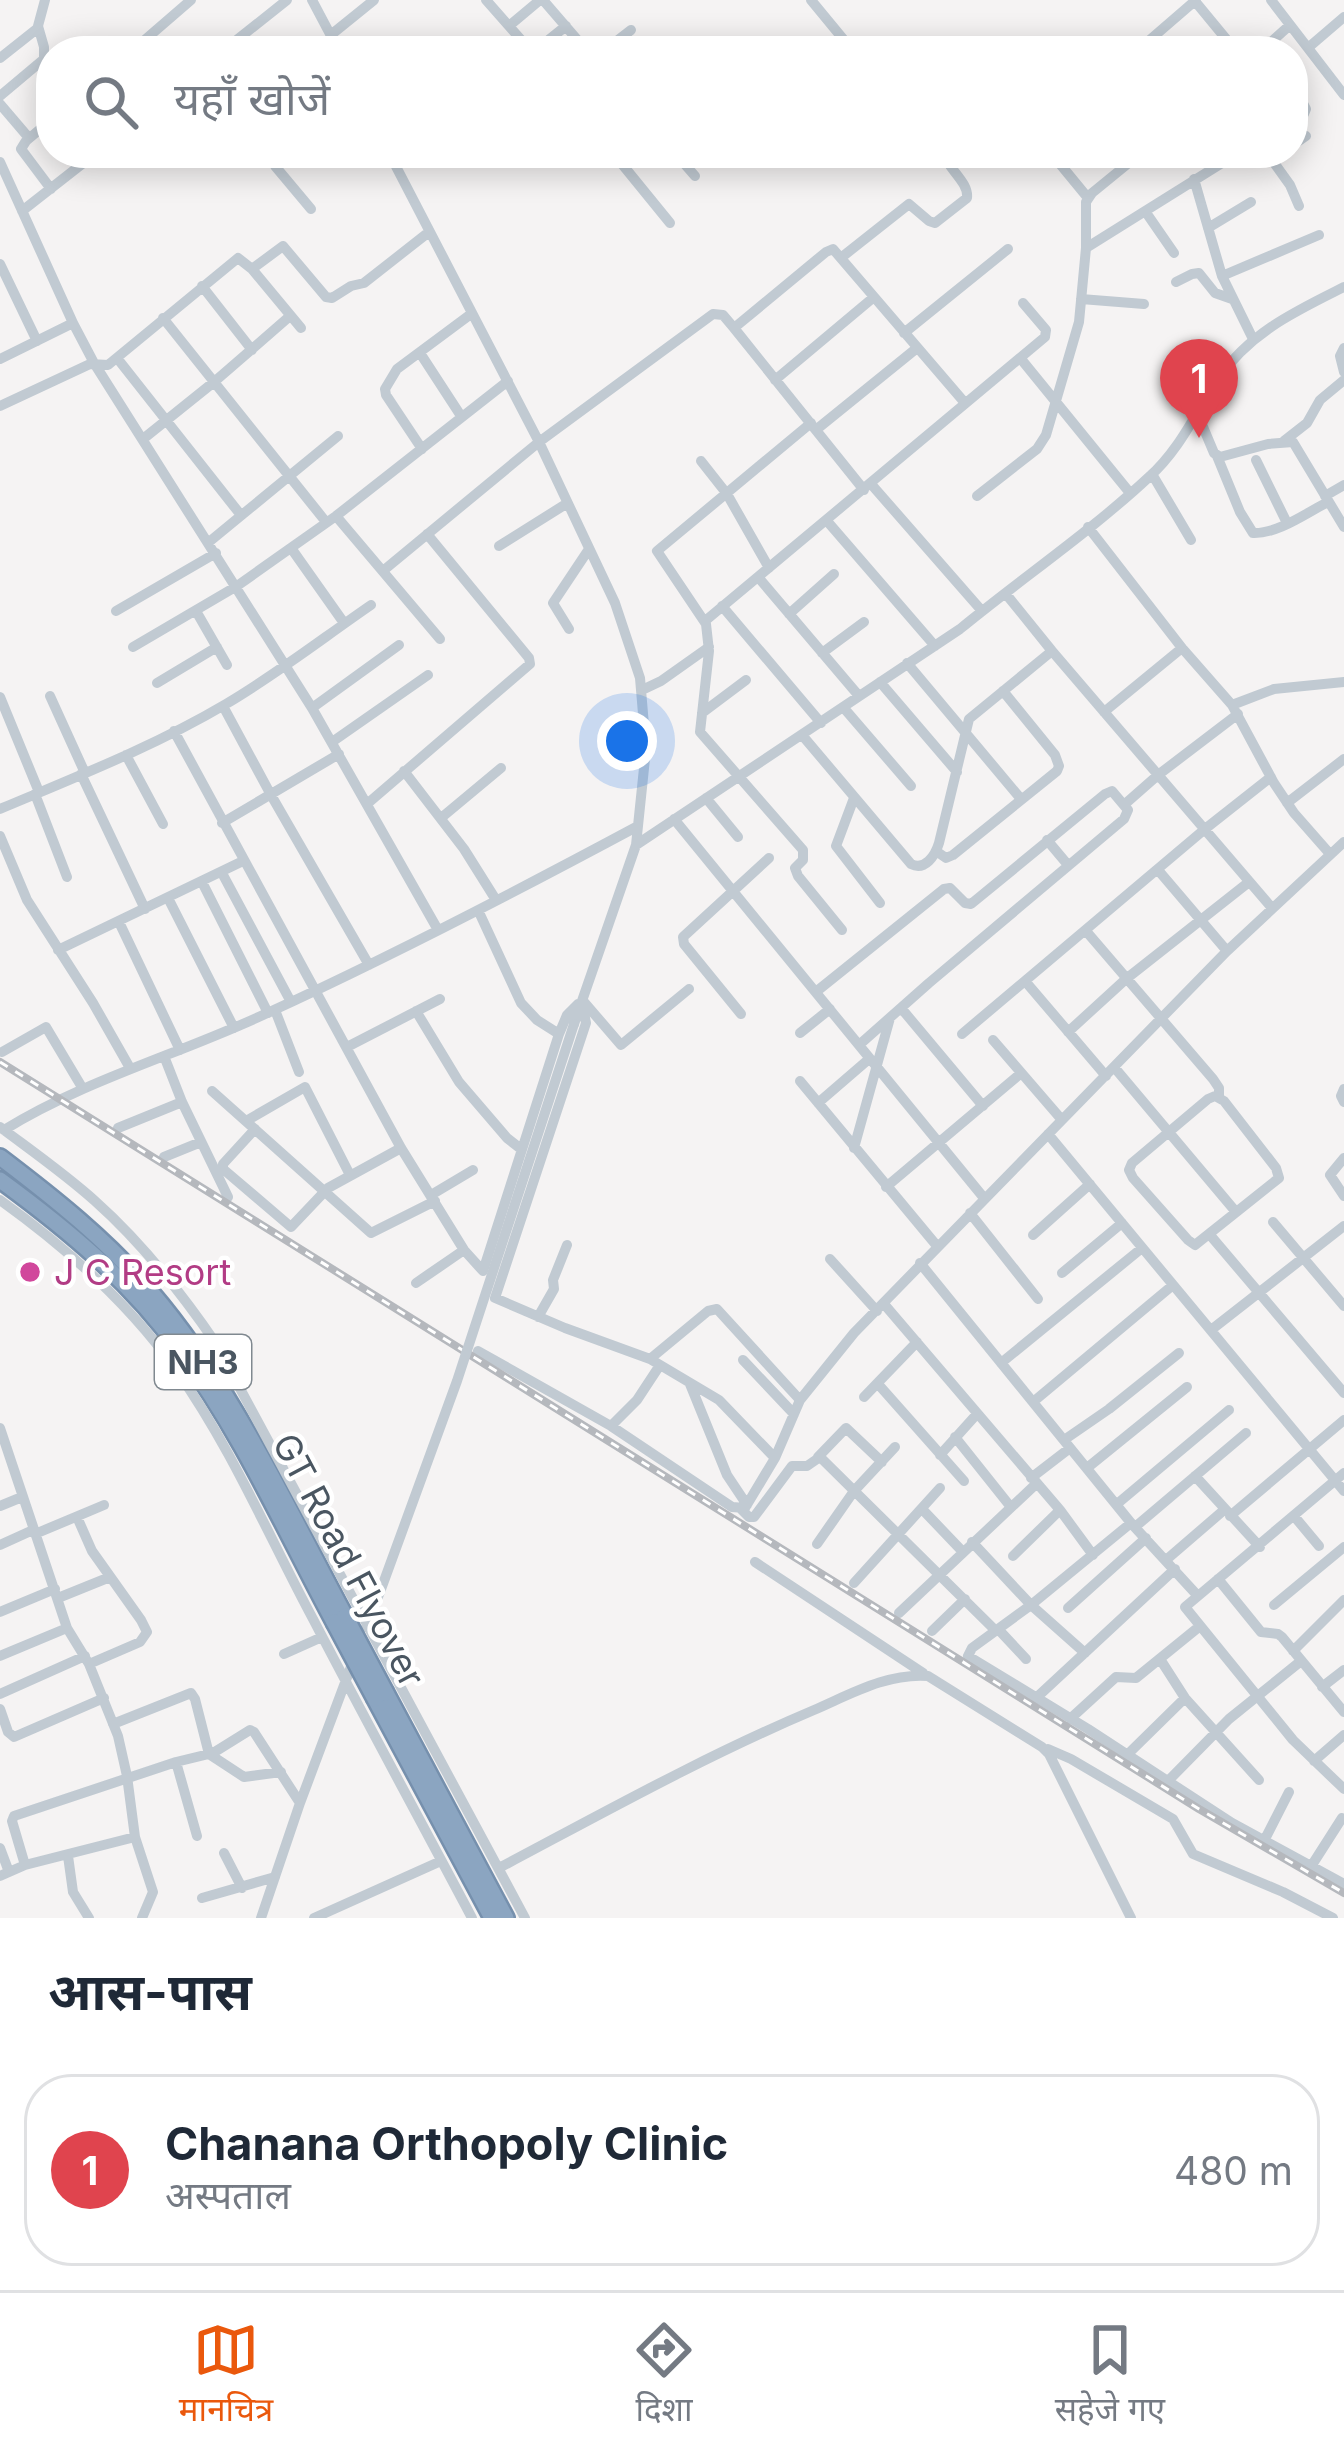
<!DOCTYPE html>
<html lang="hi">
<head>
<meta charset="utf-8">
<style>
	body { margin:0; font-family:Inter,"Noto Sans Devanagari",sans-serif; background:#f6f6f7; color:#1f2937 }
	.you { position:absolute; left:627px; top:741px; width:42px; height:42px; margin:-30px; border:9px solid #fff; border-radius:50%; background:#1a73e8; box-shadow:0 0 0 18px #1a73e833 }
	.badge { display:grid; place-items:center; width:78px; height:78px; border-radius:50%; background:#ea580c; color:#fff; font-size:39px; font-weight:700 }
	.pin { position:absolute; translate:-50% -99px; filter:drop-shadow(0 3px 6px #0008) }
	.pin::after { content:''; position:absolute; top:63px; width:42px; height:36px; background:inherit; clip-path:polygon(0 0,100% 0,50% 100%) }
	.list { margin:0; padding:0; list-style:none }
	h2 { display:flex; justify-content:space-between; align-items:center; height:156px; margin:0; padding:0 48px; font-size:51px }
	h2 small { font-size:39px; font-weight:400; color:#747a83 }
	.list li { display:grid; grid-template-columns:78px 1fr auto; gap:36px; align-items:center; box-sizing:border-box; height:192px; margin:0 24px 24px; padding:0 24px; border:3px solid #e0e1e3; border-radius:48px }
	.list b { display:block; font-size:45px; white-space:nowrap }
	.list p { margin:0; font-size:39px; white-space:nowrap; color:#747a83 }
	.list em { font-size:39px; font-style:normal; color:#747a83 }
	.icon { flex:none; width:66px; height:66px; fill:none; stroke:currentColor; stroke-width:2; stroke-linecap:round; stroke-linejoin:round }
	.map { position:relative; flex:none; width:1344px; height:1918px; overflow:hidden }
	.search { position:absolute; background:#fff; box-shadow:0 6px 30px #0003; left:36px; right:36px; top:36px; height:132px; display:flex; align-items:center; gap:30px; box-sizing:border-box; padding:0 42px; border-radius:48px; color:#747a83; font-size:45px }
	.sheet { height:372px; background:#fff }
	nav { display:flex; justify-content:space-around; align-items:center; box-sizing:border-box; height:168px; border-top:3px solid #e0e1e3; background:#fff; font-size:33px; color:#747a83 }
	nav a { display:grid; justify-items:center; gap:6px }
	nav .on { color:#ea580c }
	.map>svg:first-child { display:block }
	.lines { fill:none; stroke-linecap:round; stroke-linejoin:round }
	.highway-casing { stroke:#7690ad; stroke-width:20 }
	.minor { stroke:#c1cad2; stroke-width:10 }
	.highway { stroke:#8ba5c1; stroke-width:15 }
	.rail-casing { stroke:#b5b8bd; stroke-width:8 }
	.rail { stroke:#fff; stroke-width:3; stroke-dasharray:9; stroke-linecap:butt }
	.highway-bridge-casing { stroke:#7690ad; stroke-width:20; stroke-linecap:butt }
	.minor-bridge { stroke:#c1cad2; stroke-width:10 }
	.highway-bridge { stroke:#8ba5c1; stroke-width:15 }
	.hotel-dot { fill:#d1479c; stroke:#fff; stroke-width:4.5 }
	.labels { text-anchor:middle; stroke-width:9; stroke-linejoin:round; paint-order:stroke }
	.shield { fill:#fff; stroke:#808990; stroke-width:3 }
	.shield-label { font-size:33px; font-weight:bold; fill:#4a5661 }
	.hotel-label { font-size:36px; fill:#b23c85; stroke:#fff; text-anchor:start }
	.street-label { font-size:36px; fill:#4a5661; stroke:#fff }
</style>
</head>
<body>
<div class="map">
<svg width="1344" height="1918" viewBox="0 0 1344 1918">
	<rect width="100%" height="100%" fill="#f5f3f3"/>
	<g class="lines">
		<defs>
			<path id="highway" d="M0 1157C54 1198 107 1240 151 1292 233 1388 286 1506 345 1616
				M0 1180C67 1229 131 1282 180 1350 242 1433 285 1531 334 1622
				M386 1693 506 1918
				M375 1699 492 1918"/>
		</defs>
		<!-- highway casing -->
		<use href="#highway" class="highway-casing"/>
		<!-- minor -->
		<path class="minor" d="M312 0 339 51
			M486 0 531 51
			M543 0 587 51
			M811 0 853 51
			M1194 0 1236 51
			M1271 0 1344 95
			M509 26 540 0
			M332 34 374 0
			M1309 47 1344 17
			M132 51 191 0
			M223 51 287 0
			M535 51 566 26
			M604 51 631 30
			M1137 51 1196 0
			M1261 51 1290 25
			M0 58 38 28
			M1293 84 1306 109 1304 114 1293 121
			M0 96 44 59V47L38 26 45 0
			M0 104 29 138
			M1293 145 1306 136
			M269 153 275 166 311 209
			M389 153 539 442 615 603 640 678 646 749 636 845 574 1024
			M613 153 670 223
			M675 153 695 176
			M1051 153 1088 198
			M1267 153 1290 185 1299 206
			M0 162 73 323 94 363 312 708 438 930
			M1194 179 1222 276 1253 339
			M51 189 21 149 26 141 51 120
			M22 211 96 153
			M1145 211 1174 253
			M1208 228 1251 202
			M1086 248 1238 153
			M842 257 909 204 929 221 935 223 967 198C969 182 948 169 943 153
			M0 264 37 341
			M252 269 283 246 326 297 332 298 351 286 364 283 429 232
			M1222 276 1319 235
			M1176 282 1192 274 1199 273 1215 293 1232 299
			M202 286 252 350
			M1081 299 1144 304
			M163 318 326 522
			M734 328 826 252 833 249 965 403
			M904 333 1008 249
			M1344 348 1340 356 1344 372
			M420 353 461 416
			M117 358 240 514
			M0 359 73 323
			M1021 359 1130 493
			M775 380 874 297
			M0 406 90 364 108 365 238 258 252 269 301 328
			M1198 415 1214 453 1220 457 1268 444 1293 442 1344 527
			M811 423 657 551 706 624 709 651 700 732 803 850V860L795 868 798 876 842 930
			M817 429 917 348
			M143 439 214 382 290 316
			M1284 441 1307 423 1320 400 1344 380
			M422 449 386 395 385 389 397 369 471 314
			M1217 456 1240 512 1253 533C1278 534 1306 513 1328 502
			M1256 460 1287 523
			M701 461 727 494 769 568
			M1152 474 1191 540
			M871 484 982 611
			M977 496 1037 449 1046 435 1079 322 1086 248V202L1092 193 1141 153
			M1325 496 1344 485
			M336 516 440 639
			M827 521 935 646
			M1088 527 1182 648 1232 705 1274 783 1294 813 1330 854
			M209 542 338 436
			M499 546 566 504
			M291 548 344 623
			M384 570 539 442 713 314 723 315 734 328 864 490
			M758 577 859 696
			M1006 594 1052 651 1272 908
			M722 606 821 723
			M116 611 216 553
			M196 611 227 665
			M789 614 834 574
			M705 621 1045 337 1046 330 1023 303
			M569 629 553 603 589 549
			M133 647 237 586 336 516 508 381
			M822 653 864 622
			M907 663 1021 799
			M880 682 957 772
			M157 683 217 647
			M642 690 661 681 709 647
			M50 696 85 773
			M0 697 39 792
			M1232 705 1274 689 1344 682
			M223 706 271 795 369 965
			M843 707 911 786
			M312 708 399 645
			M1104 712 1182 648
			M702 713 746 680
			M174 731 401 1148 464 1250 483 1271 559 1034 567 1015 578 1004
			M802 735 911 864C925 871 935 856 939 843L969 719 1052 651
			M332 742 428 675
			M126 755 163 824
			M404 771 464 849 496 900
			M81 774 145 909
			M35 794 67 877
			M706 798 738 837
			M854 798 836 846 880 903
			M1287 803 1344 759
			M367 804 530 664 529 658 427 534
			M1125 804 1158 775 1238 714
			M0 809C76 777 155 746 226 704 277 674 323 638 371 605
			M441 818 501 768
			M674 819 984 1198
			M222 823 339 754
			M0 836 27 900 93 1003 130 1068
			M1047 840 1068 865
			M636 845 960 629C1022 578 1090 532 1149 477 1180 449 1195 414 1218 379 1250 332 1296 311 1344 287
			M936 851 946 858 953 855 1057 771 1059 766 1055 755 1003 691
			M1158 870 1227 951
			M222 873 291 1002
			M202 882 268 1013
			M168 898 234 1028
			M478 910 521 1003 537 1020 559 1034
			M119 922 180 1050
			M1086 931 1213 1079 1219 1088V1097
			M58 950 243 861
			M1025 981 1106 1076
			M817 991 944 889 950 888 965 903 971 904 1105 794 1112 791 1128 810 1124 819 929 983 859 1045
			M582 1002 586 1023 495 1298 565 1328 650 1359 719 1400 775 1458
			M584 1002 621 1045 689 989
			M901 1008 983 1106
			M275 1010 299 1072
			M416 1011 459 1082 507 1138 521 1149
			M741 1014 684 944 683 937 769 858
			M1068 1032 1126 979 1249 882
			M800 1033 830 1009
			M962 1034 1205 829 1271 777
			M993 1040 1062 1120
			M347 1047 440 999
			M2 1052 46 1027 83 1089
			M164 1056 182 1102 228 1197
			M1114 1067 1236 1212
			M800 1081 937 1246
			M1344 1089 1341 1096 1344 1102
			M212 1091 371 1233 435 1201
			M1215 1096 1224 1101 1276 1168 1279 1178 1195 1245 1188 1240 1133 1178 1129 1170 1132 1163 1208 1099Z
			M818 1103 869 1059
			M246 1121 305 1087 350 1175
			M0 1127C32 1151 65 1174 95 1201 141 1242 180 1291 215 1342L525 1918
			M118 1128 182 1102
			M255 1129 223 1164V1169L291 1227 328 1188 401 1148
			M4 1130C85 1080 177 1055 263 1015 390 957 515 892 638 826
			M1048 1134 1344 1491
			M854 1148 890 1018
			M164 1157 201 1142
			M1344 1158 1330 1175 1344 1196
			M886 1187 1020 1074
			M431 1195 473 1170
			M0 1200C67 1248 129 1303 177 1371 231 1447 269 1537 313 1619 365 1719 419 1818 472 1918
			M970 1213 1038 1299
			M1273 1222 1344 1306
			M1033 1235 1090 1184
			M1210 1235 1344 1393
			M830 1259 877 1311
			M920 1263 1131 1523 1197 1595
			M1062 1273 1122 1223
			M416 1283 464 1250
			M884 1304 1060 1510 1093 1555
			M538 1317 554 1289 553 1280 567 1245
			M1211 1330 1344 1226
			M478 1351 611 1426 732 1507 745 1508 775 1458 800 1400 854 1333 1227 951 1344 842
			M650 1359 708 1311 717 1309 800 1400
			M743 1360 794 1414
			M1001 1363 1142 1248
			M690 1384 727 1475 747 1505
			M878 1384 964 1481
			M864 1397 917 1342
			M1033 1402 1173 1285
			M611 1426 637 1400 660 1365
			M0 1428 67 1628 89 1664 118 1736 127 1776 135 1837 153 1892 142 1918
			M955 1437 1010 1506
			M1064 1440 1109 1409 1179 1353
			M940 1455 976 1415
			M818 1457 846 1428 882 1462
			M1087 1468 1187 1387
			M1344 1473 1185 1607 1293 1740 1344 1789
			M1195 1476 1260 1547
			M1031 1478 1070 1448
			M1117 1504 1229 1410
			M0 1506 22 1497
			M741 1509 749 1517H754L792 1466H807L820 1457 996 1631
			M922 1509 963 1552
			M1230 1516 1344 1420
			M1294 1516 1319 1546
			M77 1517 92 1551 141 1620 147 1632 140 1642 89 1664
			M1131 1523 1031 1605 972 1648 968 1656 1088 1729 1232 1823 1344 1884
			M1135 1527 1246 1433
			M35 1534 104 1505
			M972 1542 1031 1605 1085 1653
			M817 1544 854 1491 895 1447
			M0 1545 33 1530
			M1013 1556 1060 1510
			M1166 1560 1224 1510
			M755 1562 923 1673
			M1218 1579 1261 1632 1278 1634 1282 1637 1344 1712
			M854 1583 940 1488
			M58 1598 110 1577
			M1274 1605 1344 1547
			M1068 1608 1146 1538
			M0 1612 55 1589
			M899 1613 1036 1484
			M366 1627 380 1592
			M998 1629 1026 1659
			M932 1631 965 1599
			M1293 1651 1344 1600
			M284 1654 322 1637
			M0 1656 67 1628
			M1160 1659 1185 1698 1259 1780
			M1322 1687 1344 1670
			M0 1694 85 1656
			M1035 1699 1175 1569
			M0 1709 8 1732 14 1737 104 1698
			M1070 1719 1116 1677 1136 1678 1200 1626
			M113 1724 191 1693 195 1699 209 1754 244 1777 281 1772
			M1048 1749 1071 1759 1173 1819 1193 1854 1283 1892 1333 1918
			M1128 1754 1185 1698
			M1314 1761 1344 1735
			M176 1762 213 1753 250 1730 254 1732 300 1803
			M1168 1781 1229 1719 1301 1661
			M1264 1841 1289 1792
			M0 1848 9 1872
			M224 1853 242 1888
			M68 1856 73 1892 89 1918
			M25 1865 12 1821 14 1816 176 1762 197 1836
			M1312 1865 1342 1818
			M499 1868C603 1813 705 1756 814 1710 851 1694 887 1673 928 1676L1042 1747 1049 1754 1131 1918
			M0 1876 25 1865 135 1837
			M202 1898 275 1877
			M261 1918 300 1803 355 1656
			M314 1918 441 1861"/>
		<!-- highway -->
		<use href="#highway" class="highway"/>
		<defs>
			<path id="rail" d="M0 1062 1199 1809 1344 1893"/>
		</defs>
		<!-- rail casing -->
		<use href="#rail" class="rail-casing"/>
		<!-- rail -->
		<use href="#rail" class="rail"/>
		<defs>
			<path id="highway-bridge" d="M345 1616 386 1693
				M334 1622 375 1699"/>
		</defs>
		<!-- highway-bridge casing -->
		<use href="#highway-bridge" class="highway-bridge-casing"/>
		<!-- minor-bridge -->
		<path class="minor-bridge" d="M380 1592 457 1381 574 1024"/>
		<!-- highway-bridge -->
		<use href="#highway-bridge" class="highway-bridge"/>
	</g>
	<!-- markers -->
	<circle class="hotel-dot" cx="30" cy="1272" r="12"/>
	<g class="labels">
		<!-- shield labels -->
		<rect class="shield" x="155" y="1335" width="96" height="54" rx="9"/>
		<g class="shield-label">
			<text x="203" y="1374">NH3</text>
		</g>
		<!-- hotel labels -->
		<g class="hotel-label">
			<text x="54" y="1285">J C Resort</text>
		</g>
		<!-- street labels -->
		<g class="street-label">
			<text transform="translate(349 1560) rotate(62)" y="13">GT Road Flyover</text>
		</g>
	</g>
</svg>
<div class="you"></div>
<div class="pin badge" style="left:1199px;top:438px;background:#e0444e">1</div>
<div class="search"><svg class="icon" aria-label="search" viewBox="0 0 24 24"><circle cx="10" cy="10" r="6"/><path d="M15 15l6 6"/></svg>यहाँ खोजें</div>
</div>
<section class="sheet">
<h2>आस-पास<small></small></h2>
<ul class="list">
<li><span class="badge" style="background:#e0444e">1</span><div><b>Chanana Orthopoly Clinic</b><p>अस्पताल</p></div><em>480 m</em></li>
</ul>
</section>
<nav>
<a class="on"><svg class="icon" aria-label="map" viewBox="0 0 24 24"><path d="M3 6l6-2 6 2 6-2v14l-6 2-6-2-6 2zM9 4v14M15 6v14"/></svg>मानचित्र</a>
<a><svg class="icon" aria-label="directions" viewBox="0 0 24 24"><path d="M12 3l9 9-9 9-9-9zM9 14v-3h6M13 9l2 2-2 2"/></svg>दिशा</a>
<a><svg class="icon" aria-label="saved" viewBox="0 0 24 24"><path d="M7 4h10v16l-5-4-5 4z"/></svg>सहेजे गए</a>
</nav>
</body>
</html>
